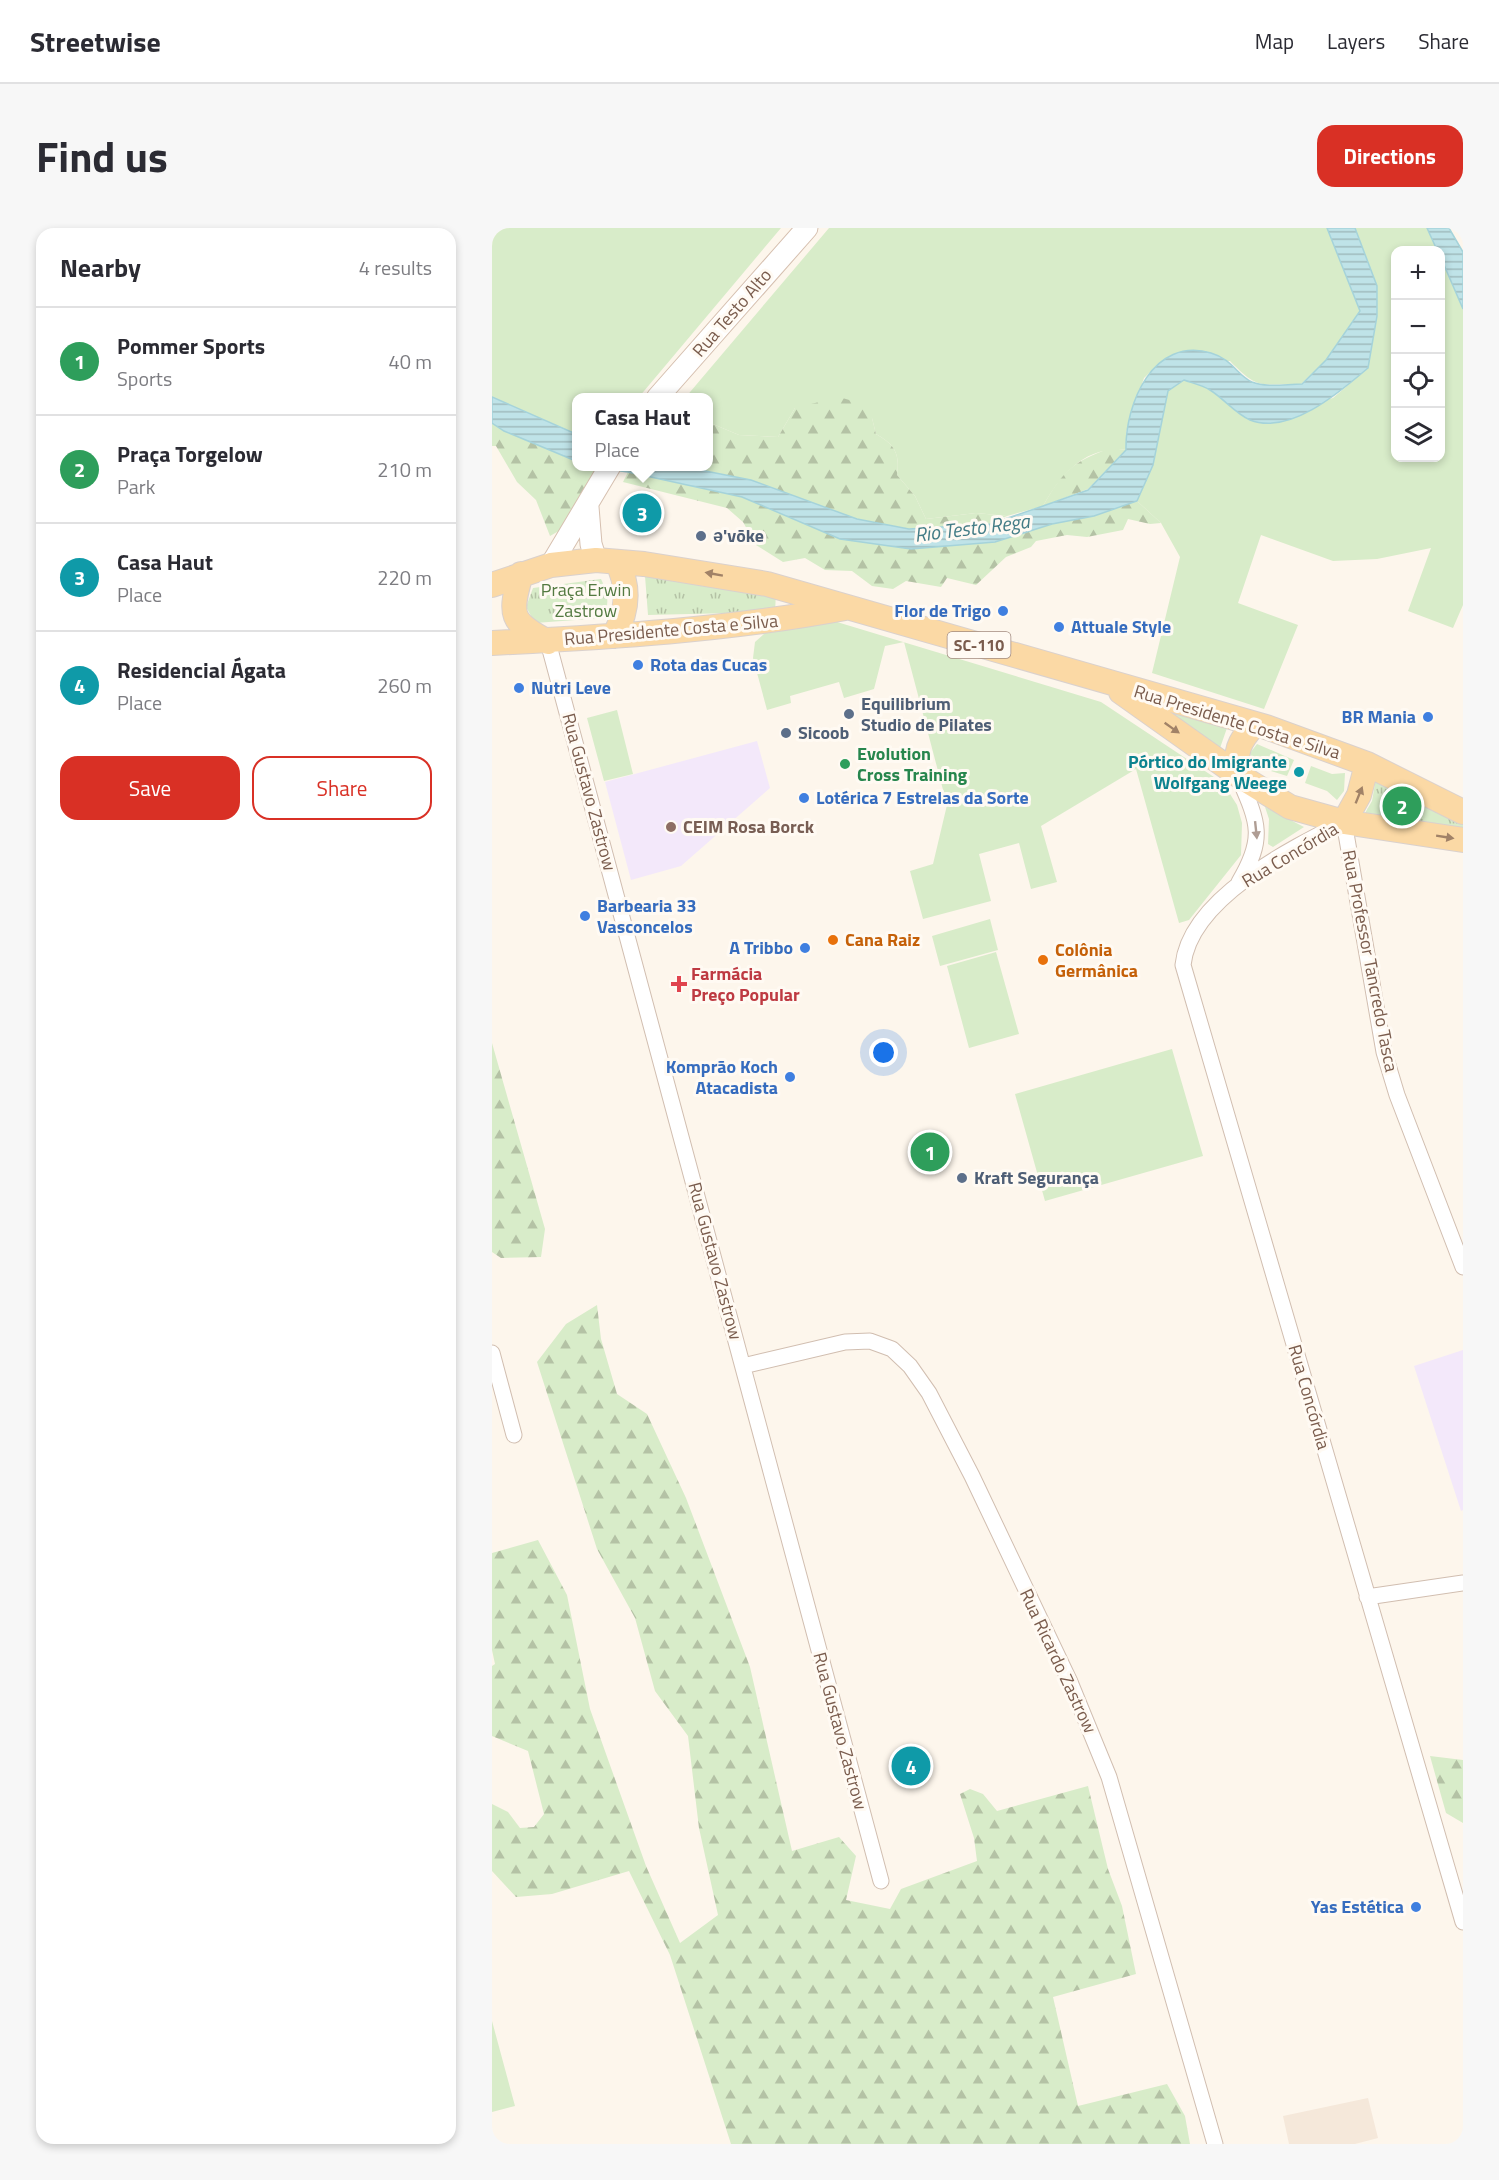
<!DOCTYPE html>
<html lang="en">
<head>
<meta charset="utf-8">
<style>
	body { margin:0; font-family:"Titillium Web",sans-serif; background:#f7f7f7; color:#2b2b33 }
	.controls { position:absolute; right:18px; top:18px; display:grid; overflow:hidden; border-radius:12px; box-shadow:0 3px 9px #0003 }
	.controls button { width:54px; height:54px; display:grid; place-items:center; padding:0; border:0; border-bottom:2px solid #e1e1e2; background:#fff; color:#2b2b33; font:30px sans-serif }
	.you { position:absolute; left:392px; top:825px; width:21px; height:21px; margin:-15px; border:4px solid #fff; border-radius:50%; background:#1a73e8; box-shadow:0 0 0 9px #1a73e833 }
	.badge { display:grid; place-items:center; width:39px; height:39px; border-radius:50%; background:#d93025; color:#fff; font-size:20px; font-weight:700 }
	.pin { position:absolute; translate:-50% -50%; border:3px solid #fff; box-shadow:0 2px 6px #0006 }
	.popup { position:absolute; left:80px; top:165px; width:141px; height:78px; box-sizing:border-box; display:grid; place-content:center; border-radius:12px; background:#fff; filter:drop-shadow(0 2px 4px #0005); font-size:20px; white-space:nowrap; color:#7c7c81 }
	.popup b { font-size:22px; color:#2b2b33 }
	.popup::after { content:''; position:absolute; left:50%; top:100%; margin-left:-12px; border:12px solid transparent; border-top-color:#fff }
	.list { margin:0; padding:0; list-style:none }
	h2 { display:flex; justify-content:space-between; align-items:center; height:78px; margin:0; padding:0 24px; font-size:26px }
	h2 small { font-size:20px; font-weight:400; color:#7c7c81 }
	.list li { display:grid; grid-template-columns:39px 1fr auto; gap:18px; align-items:center; box-sizing:border-box; height:108px; padding:0 24px; border-top:2px solid #e1e1e2 }
	.list b { display:block; font-size:22px; white-space:nowrap }
	.list p { margin:0; font-size:20px; white-space:nowrap; color:#7c7c81 }
	.list em { font-size:20px; font-style:normal; color:#7c7c81 }
	.actions { display:flex; gap:12px; padding:18px 24px }
	.actions a { flex:1; padding:14px 0; border:2px solid #d93025; border-radius:18px; text-align:center; font-size:21px; color:#d93025 }
	.actions .main { background:#d93025; color:#fff }
	.icon { flex:none; width:33px; height:33px; fill:none; stroke:currentColor; stroke-width:2; stroke-linecap:round; stroke-linejoin:round }
	.map { position:relative; flex:none; width:971px; height:1916px; overflow:hidden; border-radius:18px }
	header { display:flex; align-items:center; gap:36px; box-sizing:border-box; height:84px; padding:0 30px; background:#fff; border-bottom:2px solid #e1e1e2 }
	header strong { font-size:28px }
	nav { display:flex; gap:33px; margin-inline-start:auto; font-size:21px }
	.intro { display:flex; align-items:center; justify-content:space-between; box-sizing:border-box; height:144px; padding:0 36px }
	h1 { margin:0; font-size:42px }
	.button { padding:15px 27px; border-radius:18px; background:#d93025; color:#fff; font-size:21px; font-weight:700 }
	main { display:flex; gap:36px; padding:0 36px }
	aside { flex:1; background:#fff; border-radius:18px; box-shadow:0 3px 9px #0003 }
	.map>svg:first-child { display:block }
	.residential { fill:#f5e8da }
	.education { fill:#f3e8fa }
	.grass { fill:#d8ecc9 }
	.forest { fill:url(#forest-firs) }
	.park { fill:url(#park-tufts) }
	.water { fill:url(#water-rules); stroke:#a5d3da; stroke-width:1.5 }
	.lines { fill:none; stroke-linecap:round; stroke-linejoin:round }
	.minor-casing { stroke:#d1beb0; stroke-width:17 }
	.secondary-casing { stroke:#d6c0b0; stroke-width:23 }
	.primary-casing { stroke:#dad1cd; stroke-width:26 }
	.minor { stroke:#fff; stroke-width:15 }
	.secondary { stroke:#fff; stroke-width:21 }
	.primary { stroke:#fbd9a5; stroke-width:24 }
	.oneway { fill:#a18267 }
	.oneway2 { fill:#af9d94 }
	.service-dot { fill:#5c6f8a; stroke:#fffaf3; stroke-width:2 }
	.shop-dot { fill:#3f7fe0; stroke:#fffaf3; stroke-width:2 }
	.leisure-dot { fill:#2e9e5b; stroke:#fffaf3; stroke-width:2 }
	.culture-dot { fill:#0f9aa8; stroke:#fffaf3; stroke-width:2 }
	.education-dot { fill:#8d6e63; stroke:#fffaf3; stroke-width:2 }
	.food-dot { fill:#e8710a; stroke:#fffaf3; stroke-width:2 }
	.health-dot { fill:#e0444e; stroke:#fffaf3; stroke-width:2 }
	.labels { text-anchor:middle; stroke-width:6; stroke-linejoin:round; paint-order:stroke }
	.shield { fill:#fffaf3; stroke:#a28b7f; stroke-width:1.5 }
	.shield-label { font-size:16px; font-weight:bold; fill:#7a5c4d }
	.street-label { font-size:18px; fill:#7a5c4d; stroke:#fffaf3 }
	.service-label { font-size:18px; font-weight:bold; fill:#4e5e75; stroke:#fffaf3; text-anchor:start }
	.park-label { font-size:18px; fill:#537a41; stroke:#fffaf3 }
	.shop-label { font-size:18px; font-weight:bold; fill:#366cbe; stroke:#fffaf3; text-anchor:end }
	.leisure-label { font-size:18px; font-weight:bold; fill:#27864d; stroke:#fffaf3; text-anchor:start }
	.culture-label { font-size:18px; font-weight:bold; fill:#0d838f; stroke:#fffaf3; text-anchor:end }
	.education-label { font-size:18px; font-weight:bold; fill:#785e54; stroke:#fffaf3; text-anchor:start }
	.food-label { font-size:18px; font-weight:bold; fill:#c56008; stroke:#fffaf3; text-anchor:start }
	.health-label { font-size:18px; font-weight:bold; fill:#be3a42; stroke:#fffaf3; text-anchor:start }
	.water-label { font-size:20px; font-style:italic; fill:#437c86; stroke:#fffaf3 }
</style>
</head>
<body>
<header>
<strong>Streetwise</strong>
<nav><a>Map</a><a>Layers</a><a>Share</a></nav>
</header>
<div class="intro"><h1>Find us</h1><a class="button">Directions</a></div>
<main>
<aside>
<h2>Nearby<small>4 results</small></h2>
<ul class="list">
<li><span class="badge" style="background:#2e9e5b">1</span><div><b>Pommer Sports</b><p>Sports</p></div><em>40 m</em></li>
<li><span class="badge" style="background:#2e9e5b">2</span><div><b>Praça Torgelow</b><p>Park</p></div><em>210 m</em></li>
<li><span class="badge" style="background:#0f9aa8">3</span><div><b>Casa Haut</b><p>Place</p></div><em>220 m</em></li>
<li><span class="badge" style="background:#0f9aa8">4</span><div><b>Residencial Ágata</b><p>Place</p></div><em>260 m</em></li>
</ul>
<div class="actions"><a class="main">Save</a><a>Share</a></div>
</aside>
<div class="map">
<svg width="971" height="1916" viewBox="0 0 971 1916">
	<defs>
		<pattern id="forest-firs" width="22" height="20" patternUnits="userSpaceOnUse" patternTransform="scale(1.5)"><rect width="22" height="20" fill="#d8ecc9"/><path d="M5 1l3.5 6h-7zM16 11l3.5 6h-7z" fill="#b4c2a5"/></pattern>
		<pattern id="park-tufts" width="24" height="20" patternUnits="userSpaceOnUse" patternTransform="scale(1.5)"><rect width="24" height="20" fill="#d8ecc9"/><path d="M3 7l-1-3M5 7V3M7 7l1-3M15 17l-1-3M17 17v-4M19 17l1-3" fill="none" stroke="#b4c2a5"/></pattern>
		<pattern id="water-rules" width="6" height="5" patternUnits="userSpaceOnUse" patternTransform="scale(1.5)"><rect width="6" height="5" fill="#bfe3e8"/><path d="M0 2.5h6" fill="none" stroke="#a0bbbe"/></pattern>
	</defs>
	<rect width="100%" height="100%" fill="#fdf6ec"/>
	<!-- residential -->
	<path class="residential" d="M876 1870 886 1910 863 1916H797L791 1888Z"/>
	<!-- education -->
	<path class="education" d="M265 513 278 560 189 638 139 652 113 554Z
		M971 1122V1282L969 1283 922 1138Z"/>
	<!-- grass -->
	<path class="grass" d="M0 0H289L147 169 84 170V206L0 169Z
		M337 0H835L868 83 834 132 809 156C769 155 768 164 738 133H670L652 150 634 204V222C593 218 570 245 551 278L515 288 484 285 434 291 423 268 405 247C408 225 403 217 384 206L380 190 303 180 286 209 247 207 216 194V170H193Z
		M863 0H935L945 22H904V230H948L949 30 971 81V377L961 400 916 383 939 320 885 331 841 333 769 307 746 375 806 397 772 481 660 445 688 329 669 295 645 273 661 237 676 163 692 152 716 160 759 192 841 170 876 140 885 88V58Z
		M345 394 609 474 731 555 745 577 750 595 749 627 697 692 687 695 644 541 549 598 565 654 539 661 527 615 487 626 499 673 431 691 418 643 441 636 455 577 412 414 393 418 382 461 352 470 347 454 298 468 299 475 275 482 261 430 263 414 273 405Z
		M670 480 735 500 728 520Z
		M125 482 141 546 112 553 95 490Z
		M765 516 802 532 795 548 760 537 758 525Z
		M819 538 840 546 853 545 852 563 845 572 835 563 813 555Z
		M773 579 812 599 781 619 776 616 777 591Z
		M498 691 506 722 448 738 440 708Z
		M504 724 527 806 477 820 455 738Z
		M680 821 711 928 553 973 523 866Z
		M0 1793 23 1878 0 1884Z"/>
	<!-- forest -->
	<path class="forest" d="M347 169 371 176 380 190 384 206C403 217 408 225 405 247L423 268 434 291 484 285 515 288 498 296 418 301 365 291 259 252 193 239 216 238V194L247 207 286 209 303 180Z
		M0 195 12 203 84 233V238L105 241 72 300 58 308 44 272 25 254 4 218H0Z
		M619 220 634 222 596 261 551 278C571 243 580 234 619 220Z
		M136 244 250 269 348 311 503 314 560 296 602 288 645 273 669 295 658 296 636 291 631 302 595 309 575 307 544 313 539 319 514 329 484 357 455 350 449 359 414 353 401 361 380 358 360 343 333 342 313 330 291 334 264 317 251 294 235 280 131 254Z
		M0 815 53 1001 49 1029 9 1030 0 1024Z
		M105 1077 109 1111 125 1166 155 1186 194 1270 258 1439 300 1623 347 1609 364 1628 354 1672 398 1681 409 1661 485 1633 482 1610 468 1566 478 1561 491 1566 505 1583 596 1558 616 1641 630 1678 644 1746 561 1769 586 1878 675 1856 693 1888 698 1916H239L178 1727 137 1643 60 1666 24 1669 0 1643V1576L16 1584 28 1600 42 1599 52 1586 36 1523 0 1508V1438L3 1436 0 1422V1325L46 1312 75 1367 98 1481 154 1638 188 1715 226 1687 207 1600 196 1508 163 1463 143 1390 105 1321 45 1134 74 1096Z
		M938 1528 971 1532V1595L954 1585Z"/>
	<!-- park -->
	<path class="park" d="M153 348 284 365 283 384 156 387Z
		M109 351C116 366 118 375 111 390L43 395 34 379 41 360Z
		M884 550 971 592V604L873 585 880 573Z"/>
	<!-- water -->
	<path class="water" d="M835 0H863L885 58V88L876 140C849 163 798 208 758 192 744 186 731 170 718 162 710 157 700 155 692 152L676 163 661 237 645 273 602 288 560 296 503 314 419 321 348 311 250 269 136 244 98 239H193L259 252 365 291 417 301 498 296 551 278 596 262 634 222C633 176 661 108 719 125 740 131 746 148 760 154 775 160 794 156 810 156L834 132 868 83Z
		M935 0H957L971 24V81L949 30 948 22H945Z
		M0 169 84 206V233L12 203 0 195Z"/>
	<g class="lines">
		<defs>
			<path id="minor" d="M56 414 389 1653
				M746 548C766 594 774 609 747 654
				M971 1039 905 867 892 824 852 594C798 621 698 671 691 737L971 1694
				M0 1125 22 1207
				M251 1138 353 1114 378 1113 400 1121 418 1138 437 1165 480 1248 578 1454 617 1549 723 1916
				M875 1369 971 1355"/>
			<path id="secondary" d="M165 170 315 0
				M96 279 99 316 104 332
				M59 337 118 238"/>
			<path id="primary" d="M29 346C17 387 18 394 56 414
				M0 357 59 337 104 332 152 336 275 356 774 499 875 536 971 584
				M122 408C136 383 138 359 125 334
				M0 415C118 409 236 402 353 380
				M629 464 746 547 798 579 852 594 971 612
				M746 547C742 525 747 513 762 497
				M852 594 867 567 875 536"/>
		</defs>
		<!-- minor casing -->
		<use href="#minor" class="minor-casing"/>
		<!-- secondary casing -->
		<use href="#secondary" class="secondary-casing"/>
		<!-- primary casing -->
		<use href="#primary" class="primary-casing"/>
		<!-- minor -->
		<use href="#minor" class="minor"/>
		<!-- secondary -->
		<use href="#secondary" class="secondary"/>
		<!-- primary -->
		<use href="#primary" class="primary"/>
	</g>
	<!-- one-way arrows -->
	<defs><path id="oneway-solid" d="M-6-.8H1V-3.2L6.5 0L1 3.2V.8H-6Z" transform="scale(1.5)"/></defs>
	<g class="oneway">
		<use href="#oneway-solid" transform="translate(222 346) rotate(-170)"/>
		<use href="#oneway-solid" transform="translate(680 500) rotate(35)"/>
		<use href="#oneway-solid" transform="translate(867 567) rotate(-68)"/>
		<use href="#oneway-solid" transform="translate(953 609) rotate(9)"/>
	</g>
	<use class="oneway2" href="#oneway-solid" transform="translate(764 602) rotate(84)"/>
	<!-- markers -->
	<g class="service-dot">
		<circle cx="209" cy="308" r="6"/>
		<circle cx="357" cy="486" r="6"/>
		<circle cx="294" cy="505" r="6"/>
		<circle cx="470" cy="950" r="6"/>
	</g>
	<g class="shop-dot">
		<circle cx="511" cy="383" r="6"/>
		<circle cx="567" cy="399" r="6"/>
		<circle cx="146" cy="437" r="6"/>
		<circle cx="27" cy="460" r="6"/>
		<circle cx="936" cy="489" r="6"/>
		<circle cx="312" cy="570" r="6"/>
		<circle cx="93" cy="688" r="6"/>
		<circle cx="313" cy="720" r="6"/>
		<circle cx="298" cy="849" r="6"/>
		<circle cx="924" cy="1679" r="6"/>
	</g>
	<circle class="leisure-dot" cx="353" cy="536" r="6"/>
	<circle class="culture-dot" cx="807" cy="544" r="6"/>
	<circle class="education-dot" cx="179" cy="599" r="6"/>
	<g class="food-dot">
		<circle cx="341" cy="712" r="6"/>
		<circle cx="551" cy="732" r="6"/>
	</g>
	<path class="health-dot" d="M184 747h6v6h6v6h-6v6h-6v-6h-6v-6h6z"/>
	<g class="labels">
		<!-- shield labels -->
		<rect class="shield" x="455.5" y="404" width="63" height="26" rx="4.5"/>
		<g class="shield-label">
			<text x="487" y="423">SC-110</text>
		</g>
		<!-- street labels -->
		<g class="street-label">
			<text transform="translate(240 85) rotate(-49)" y="6">Rua Testo Alto</text>
			<text transform="translate(179 402) rotate(-5)" y="6">Rua Presidente Costa e Silva</text>
			<text transform="translate(745 494) rotate(17)" y="6">Rua Presidente Costa e Silva</text>
			<text transform="translate(97 564) rotate(75)" y="6">Rua Gustavo Zastrow</text>
			<text transform="translate(798 627) rotate(-31)" y="6">Rua Concórdia</text>
			<text transform="translate(878 733) rotate(79)" y="6">Rua Professor Tancredo Tasca</text>
			<text transform="translate(223 1033) rotate(75)" y="6">Rua Gustavo Zastrow</text>
			<text transform="translate(817 1169) rotate(74)" y="6">Rua Concórdia</text>
			<text transform="translate(566 1433) rotate(65)" y="6">Rua Ricardo Zastrow</text>
			<text transform="translate(348 1503) rotate(75)" y="6">Rua Gustavo Zastrow</text>
		</g>
		<!-- service labels -->
		<g class="service-label">
			<text x="221" y="314">ǝ'vōke</text>
			<text x="369" y="482">Equilibrium<tspan x="369" dy="21">Studio de Pilates</tspan></text>
			<text x="306" y="511">Sicoob</text>
			<text x="482" y="956">Kraft Segurança</text>
		</g>
		<!-- park labels -->
		<g class="park-label">
			<text x="94" y="368">Praça Erwin<tspan x="94" dy="21">Zastrow</tspan></text>
		</g>
		<!-- shop labels -->
		<g class="shop-label">
			<text x="499" y="389">Flor de Trigo</text>
			<text x="579" y="405" text-anchor="start">Attuale Style</text>
			<text x="158" y="443" text-anchor="start">Rota das Cucas</text>
			<text x="39" y="466" text-anchor="start">Nutri Leve</text>
			<text x="924" y="495">BR Mania</text>
			<text x="324" y="576" text-anchor="start">Lotérica 7 Estrelas da Sorte</text>
			<text x="105" y="684" text-anchor="start">Barbearia 33<tspan x="105" dy="21">Vasconcelos</tspan></text>
			<text x="301" y="726">A Tribbo</text>
			<text x="286" y="845">Komprão Koch<tspan x="286" dy="21">Atacadista</tspan></text>
			<text x="912" y="1685">Yas Estética</text>
		</g>
		<!-- leisure labels -->
		<g class="leisure-label">
			<text x="365" y="532">Evolution<tspan x="365" dy="21">Cross Training</tspan></text>
		</g>
		<!-- culture labels -->
		<g class="culture-label">
			<text x="795" y="540">Pórtico do Imigrante<tspan x="795" dy="21">Wolfgang Weege</tspan></text>
		</g>
		<!-- education labels -->
		<g class="education-label">
			<text x="191" y="605">CEIM Rosa Borck</text>
		</g>
		<!-- food labels -->
		<g class="food-label">
			<text x="353" y="718">Cana Raiz</text>
			<text x="563" y="728">Colônia<tspan x="563" dy="21">Germânica</tspan></text>
		</g>
		<!-- health labels -->
		<g class="health-label">
			<text x="199" y="752">Farmácia<tspan x="199" dy="21">Preço Popular</tspan></text>
		</g>
		<!-- water labels -->
		<g class="water-label">
			<text transform="translate(480 300) rotate(-7)" y="7">Rio Testo Rega</text>
		</g>
	</g>
</svg>
<div class="controls">
<button>+</button>
<button>−</button>
<button><svg class="icon" aria-label="locate" viewBox="0 0 24 24"><circle cx="12" cy="12" r="6"/><path d="M12 2v4M12 18v4M2 12h4M18 12h4"/></svg></button>
<button><svg class="icon" aria-label="layers" viewBox="0 0 24 24"><path d="M12 4l9 5-9 5-9-5zM3 14l9 5 9-5"/></svg></button>
</div>
<div class="you"></div>
<div class="pin badge" style="left:438px;top:924px;background:#2e9e5b">1</div>
<div class="pin badge" style="left:910px;top:578px;background:#2e9e5b">2</div>
<div class="pin badge" style="left:150px;top:285px;background:#0f9aa8">3</div>
<div class="popup"><b>Casa Haut</b>Place</div>
<div class="pin badge" style="left:419px;top:1538px;background:#0f9aa8">4</div>
</div>
</main>
</body>
</html>
